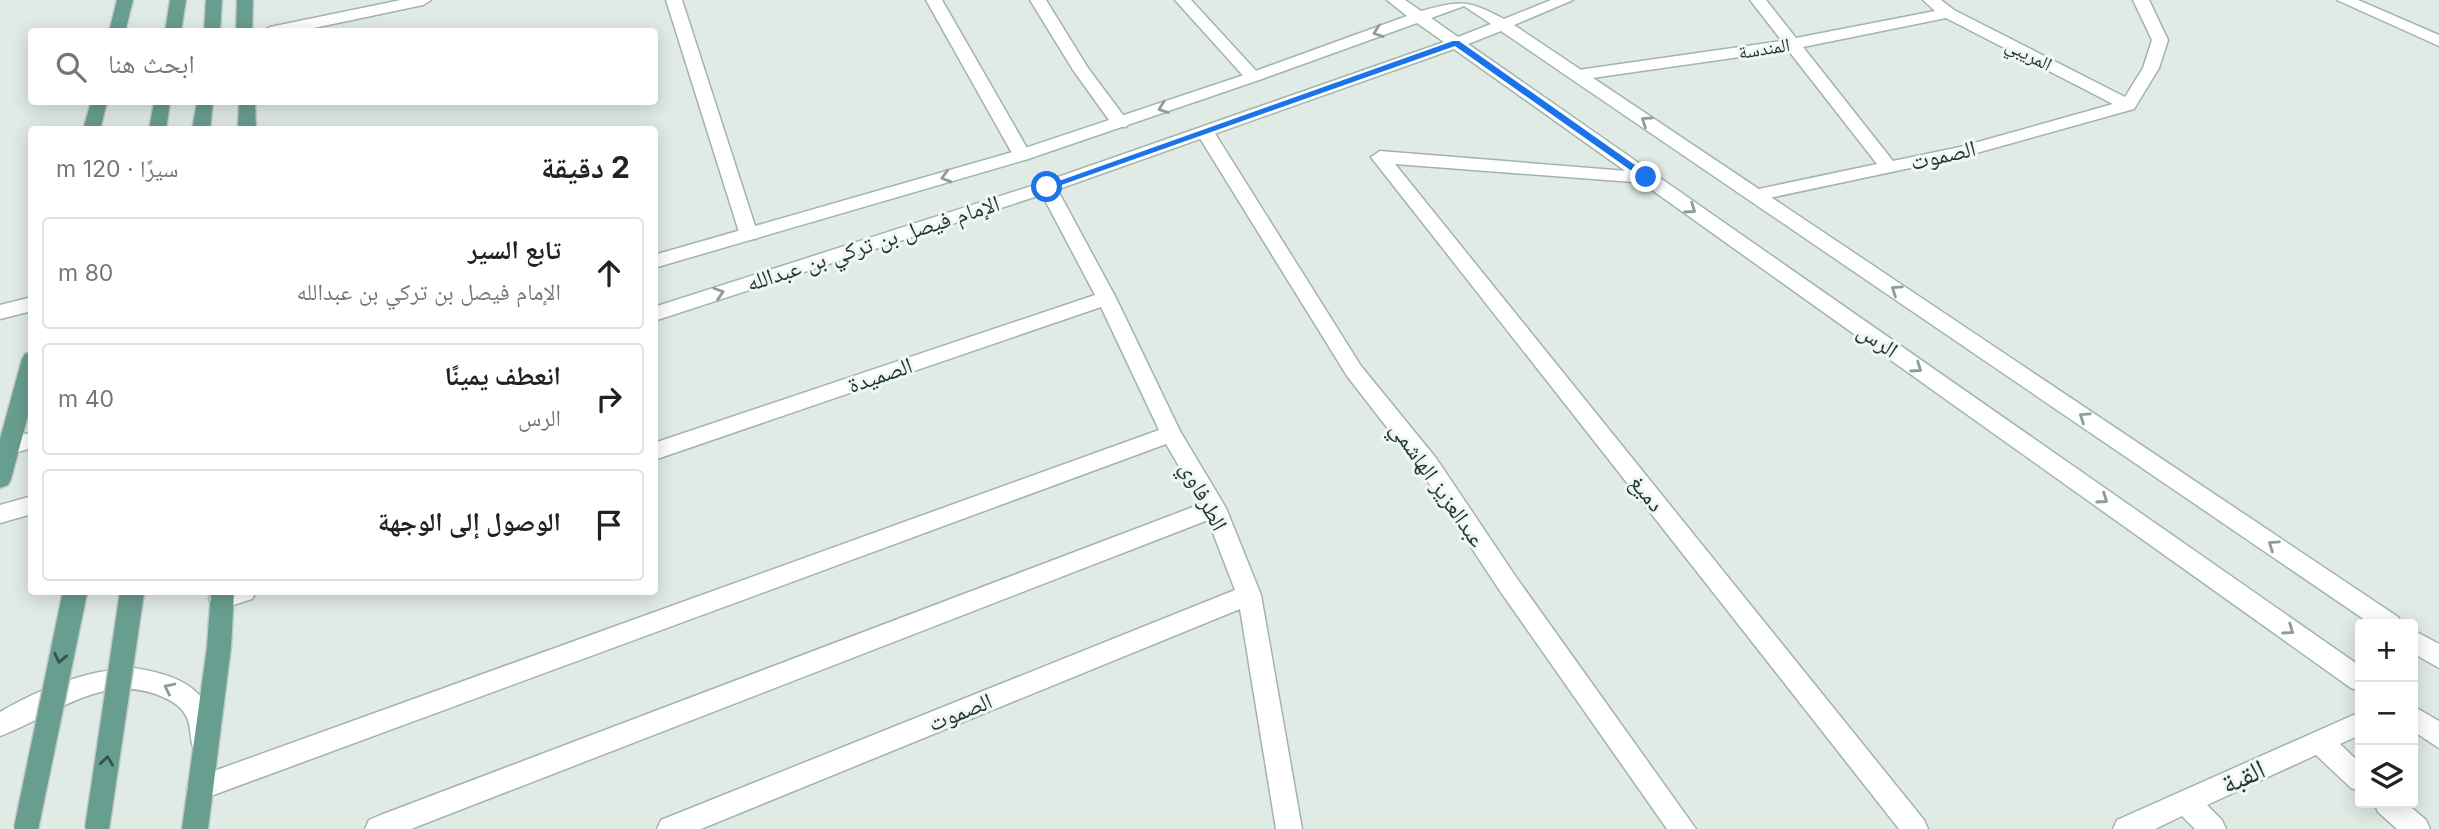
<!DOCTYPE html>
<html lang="ar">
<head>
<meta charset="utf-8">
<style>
	body { margin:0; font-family:Inter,"Noto Naskh Arabic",sans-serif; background:#f2f2f2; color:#222; direction:rtl }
	.controls { position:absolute; right:21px; bottom:21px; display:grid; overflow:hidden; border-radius:7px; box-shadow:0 4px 18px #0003 }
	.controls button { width:63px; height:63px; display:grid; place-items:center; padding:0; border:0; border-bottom:2px solid #e0e0e0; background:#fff; color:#222; font:35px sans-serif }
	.stop { position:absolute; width:21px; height:21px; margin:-16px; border:5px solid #1a73e8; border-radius:50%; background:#fff }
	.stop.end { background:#1a73e8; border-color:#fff; box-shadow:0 2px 7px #0008 }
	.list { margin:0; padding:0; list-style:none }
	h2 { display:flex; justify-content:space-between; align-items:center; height:91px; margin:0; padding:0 28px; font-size:30px }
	h2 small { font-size:23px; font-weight:400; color:#767676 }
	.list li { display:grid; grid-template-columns:46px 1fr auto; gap:21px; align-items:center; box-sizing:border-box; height:112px; margin:0 14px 14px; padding:0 14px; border:2px solid #e0e0e0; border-radius:7px }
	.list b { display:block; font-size:26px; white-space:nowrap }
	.list p { margin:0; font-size:23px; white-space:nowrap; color:#767676 }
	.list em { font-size:23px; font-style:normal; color:#767676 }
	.icon { flex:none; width:38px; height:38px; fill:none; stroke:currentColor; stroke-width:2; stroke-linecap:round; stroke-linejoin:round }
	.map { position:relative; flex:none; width:2439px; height:829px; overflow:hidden; direction:ltr }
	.search { position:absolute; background:#fff; box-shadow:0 4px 18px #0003; left:28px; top:28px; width:630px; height:77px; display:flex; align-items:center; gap:18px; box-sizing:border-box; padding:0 24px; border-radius:7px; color:#767676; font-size:26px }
	.panel { position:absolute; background:#fff; box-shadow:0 4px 18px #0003; left:28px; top:126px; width:630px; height:469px; border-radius:7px; direction:rtl }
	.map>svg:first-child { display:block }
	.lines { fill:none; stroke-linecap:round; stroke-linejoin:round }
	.lane-casing { stroke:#a4b2ad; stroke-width:3 }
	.street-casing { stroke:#a4b2ad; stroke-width:3 }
	.secondary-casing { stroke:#a0b6ae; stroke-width:3 }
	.primary-casing { stroke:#c1c8c6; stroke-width:3 }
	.lane { fill:#fff; fill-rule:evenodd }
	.street { fill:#fff; fill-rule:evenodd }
	.secondary { fill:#fff; fill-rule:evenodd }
	.primary { fill:#689e90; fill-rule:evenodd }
	.primary-bridge-casing { stroke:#c1c8c6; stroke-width:27; stroke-linecap:butt }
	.primary-bridge { stroke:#689e90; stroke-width:24 }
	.oneway { stroke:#909c9a }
	.oneway2 { stroke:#34534b }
	.route { fill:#1a73e8 }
	.labels { text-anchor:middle; stroke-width:6; stroke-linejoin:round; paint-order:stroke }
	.far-street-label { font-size:19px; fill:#223a34; stroke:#f1f7f4 }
	.street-label { font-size:23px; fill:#223a34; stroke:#f1f7f4 }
	.near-street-label { font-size:28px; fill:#223a34; stroke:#f1f7f4 }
</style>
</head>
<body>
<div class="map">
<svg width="2439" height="829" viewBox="0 0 2439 829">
	<rect width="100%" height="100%" fill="#e1ebe6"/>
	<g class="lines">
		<defs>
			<path id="lane" d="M134 668C165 673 197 681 210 712 216 725 218 737 212 749L203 753 194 749C189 739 192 728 187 718 183 708 173 701 163 697 102 670 53 717 0 736V712C42 688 85 670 134 668Z"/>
			<path id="street" d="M401 0H431L423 5 295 32H262L270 27Z
				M666 0H682L758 235 756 239H742L740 235Z
				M926 0H942L1031 155 1028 159H1016L1013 155Z
				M1030 0H1046L1088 68 1129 123 1126 127H1114L1073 70Z
				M1175 0H1191L1259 74 1261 77 1259 80H1247Z
				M1750 0H1766L1796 38 1935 11 1923 0H1941L1954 10 2125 97 2143 68 2152 40 2133 0H2149L2168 40 2159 68 2134 109 1962 157 1755 201 1746 195 1749 191 1877 164 1788 50 1578 80 1570 75 1578 70 1782 41ZM1946 18 2113 104 1960 147 1893 161 1803 47Z
				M2337 0H2358L2439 35V46Z
				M1205 127 1214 132 1361 366 1436 458 1516 577 1696 829H1667L1500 591 1420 470 1347 376 1196 132Z
				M1380 151 1652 173 1655 177 1646 183 1395 164 1924 820 1928 829H1899L1374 161 1371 157Z
				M1047 181 1056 187 1116 298 1180 431 1226 508 1261 595 1302 829H1276L1240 609 701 829H657L661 820 1235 590 1208 520 411 829H365L369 820 378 816 1201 504 1166 444 200 800 191 797 187 788 191 779 200 776 1159 430 1101 307 654 460V443L1095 295 1038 187Z
				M32 297V311L0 319V305Z
				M213 592H256L252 599 221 609 213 606 209 599Z
				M2360 712V735L2340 744 2360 763V791L2351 788 2316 755 2207 805 2222 820 2226 829H2195L2182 816 2155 829H2113L2117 820Z
				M2374 803H2406L2426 820 2430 829H2397L2378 812Z"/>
			<path id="secondary" d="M1387 0H1405L1421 11C1463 0 1467 0 1504 19L1551 0H1573L1514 25 2398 617 2402 624H2371L1501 31 1468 44 2360 666V691L2351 688 1454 49 1053 191 654 321V307L1041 183 1444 42 1417 23 1259 80 1028 159 654 268V255L1016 151 1247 74 1407 16ZM1464 6 1491 24 1458 37 1431 18Z
				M32 432V448L0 457V441Z
				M32 496V514L0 523V505Z
				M2413 630 2439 644V668L2413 653Z
				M2413 706 2439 721V748L2413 731Z"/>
			<path id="primary" d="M117 0H133L125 32H109Z
				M170 0H186L181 32H165Z
				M206 0H222L220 32H204Z
				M237 0H253L252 32H236Z
				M91 102H107L100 130H83Z
				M154 102H170L166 130H149Z
				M197 102H213L210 130H192Z
				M239 102H255L256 130H238Z
				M32 352V400L11 479 8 485 0 488V439L22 359 25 354Z
				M211 592H234L231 647 208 829H182L207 647Z"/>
		</defs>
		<!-- lane casing -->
		<use href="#lane" class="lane-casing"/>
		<!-- street casing -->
		<use href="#street" class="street-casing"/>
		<!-- secondary casing -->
		<use href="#secondary" class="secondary-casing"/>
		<!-- primary casing -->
		<use href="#primary" class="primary-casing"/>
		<!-- lane -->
		<use href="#lane" class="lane"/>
		<!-- street -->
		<use href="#street" class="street"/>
		<!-- secondary -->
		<use href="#secondary" class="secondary"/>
		<!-- primary -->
		<use href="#primary" class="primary"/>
		<defs>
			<path id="primary-bridge" d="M26 829 75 592
				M97 829 132 592"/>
		</defs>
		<!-- primary-bridge casing -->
		<use href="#primary-bridge" class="primary-bridge-casing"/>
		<!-- primary-bridge -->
		<use href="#primary-bridge" class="primary-bridge"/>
	</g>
	<!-- one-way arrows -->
	<defs><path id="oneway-chevron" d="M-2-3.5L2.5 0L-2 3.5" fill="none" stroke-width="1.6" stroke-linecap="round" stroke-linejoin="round" transform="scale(1.75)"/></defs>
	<g class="oneway">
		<use href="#oneway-chevron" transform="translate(1378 32) rotate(160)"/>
		<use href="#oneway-chevron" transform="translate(1163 108) rotate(161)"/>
		<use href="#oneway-chevron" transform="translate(1646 121) rotate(-146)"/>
		<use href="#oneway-chevron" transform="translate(946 177) rotate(164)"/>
		<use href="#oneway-chevron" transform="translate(1691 209) rotate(35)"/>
		<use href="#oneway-chevron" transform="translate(1896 290) rotate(-146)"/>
		<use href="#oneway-chevron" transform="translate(719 293) rotate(-18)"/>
		<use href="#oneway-chevron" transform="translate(1917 368) rotate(35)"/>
		<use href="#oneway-chevron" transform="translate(2084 417) rotate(-146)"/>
		<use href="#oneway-chevron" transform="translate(2103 499) rotate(35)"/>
		<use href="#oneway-chevron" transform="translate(2273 545) rotate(-146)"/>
		<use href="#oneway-chevron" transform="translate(2289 630) rotate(35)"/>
		<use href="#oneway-chevron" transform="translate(169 688) rotate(-154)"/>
	</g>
	<g class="oneway2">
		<use href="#oneway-chevron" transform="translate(60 658) rotate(102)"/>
		<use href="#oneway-chevron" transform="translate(107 761) rotate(-82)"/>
	</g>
	<!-- route -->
	<path class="route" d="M1453 41H1459L1649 175V179H1643L1455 46 1050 189 1042 187Z"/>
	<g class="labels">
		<!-- far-street labels -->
		<g class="far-street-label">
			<text transform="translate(1764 48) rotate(-9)" y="7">المندسة</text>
			<text transform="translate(2029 54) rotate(27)" y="7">المريبي</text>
		</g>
		<!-- street labels -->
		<g class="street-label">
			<text transform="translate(1943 155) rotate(-13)" y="8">الصموت</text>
			<text transform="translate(873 243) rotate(-18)" y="8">الإمام فيصل بن تركي بن عبدالله</text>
			<text transform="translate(1878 340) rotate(35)" y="8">الرس</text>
			<text transform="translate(880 375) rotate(-19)" y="8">الصميدة</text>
			<text transform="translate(1438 484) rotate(55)" y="8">عبدالعزيز الهاشمي</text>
			<text transform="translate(1647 493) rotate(51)" y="8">دميغ</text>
			<text transform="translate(1204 496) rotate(62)" y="8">الطرفاوي</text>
			<text transform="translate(960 712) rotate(-22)" y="8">الصموت</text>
		</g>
		<!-- near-street labels -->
		<g class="near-street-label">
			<text transform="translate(2243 776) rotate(-24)" y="10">القبة</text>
		</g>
	</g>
</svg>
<div class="controls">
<button>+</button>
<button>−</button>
<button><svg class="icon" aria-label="layers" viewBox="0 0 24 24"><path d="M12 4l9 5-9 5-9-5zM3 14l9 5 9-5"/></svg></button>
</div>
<div class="stop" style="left:1047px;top:187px"></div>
<div class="stop end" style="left:1646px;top:177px"></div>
<div class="search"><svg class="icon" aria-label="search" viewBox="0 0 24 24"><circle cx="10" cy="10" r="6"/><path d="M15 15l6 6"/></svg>ابحث هنا</div>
<section class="panel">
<h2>2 دقيقة<small>سيرًا · 120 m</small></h2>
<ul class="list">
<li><svg class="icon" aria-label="ahead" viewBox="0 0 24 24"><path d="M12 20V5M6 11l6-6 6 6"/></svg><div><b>تابع السير</b><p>الإمام فيصل بن تركي بن عبدالله</p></div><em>80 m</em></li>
<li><svg class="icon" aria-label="right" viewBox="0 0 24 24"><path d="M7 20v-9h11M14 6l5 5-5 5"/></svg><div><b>انعطف يمينًا</b><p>الرس</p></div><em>40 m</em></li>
<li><svg class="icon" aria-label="arrive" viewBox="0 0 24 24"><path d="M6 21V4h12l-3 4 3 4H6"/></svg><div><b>الوصول إلى الوجهة</b></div></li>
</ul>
</section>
</div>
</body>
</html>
